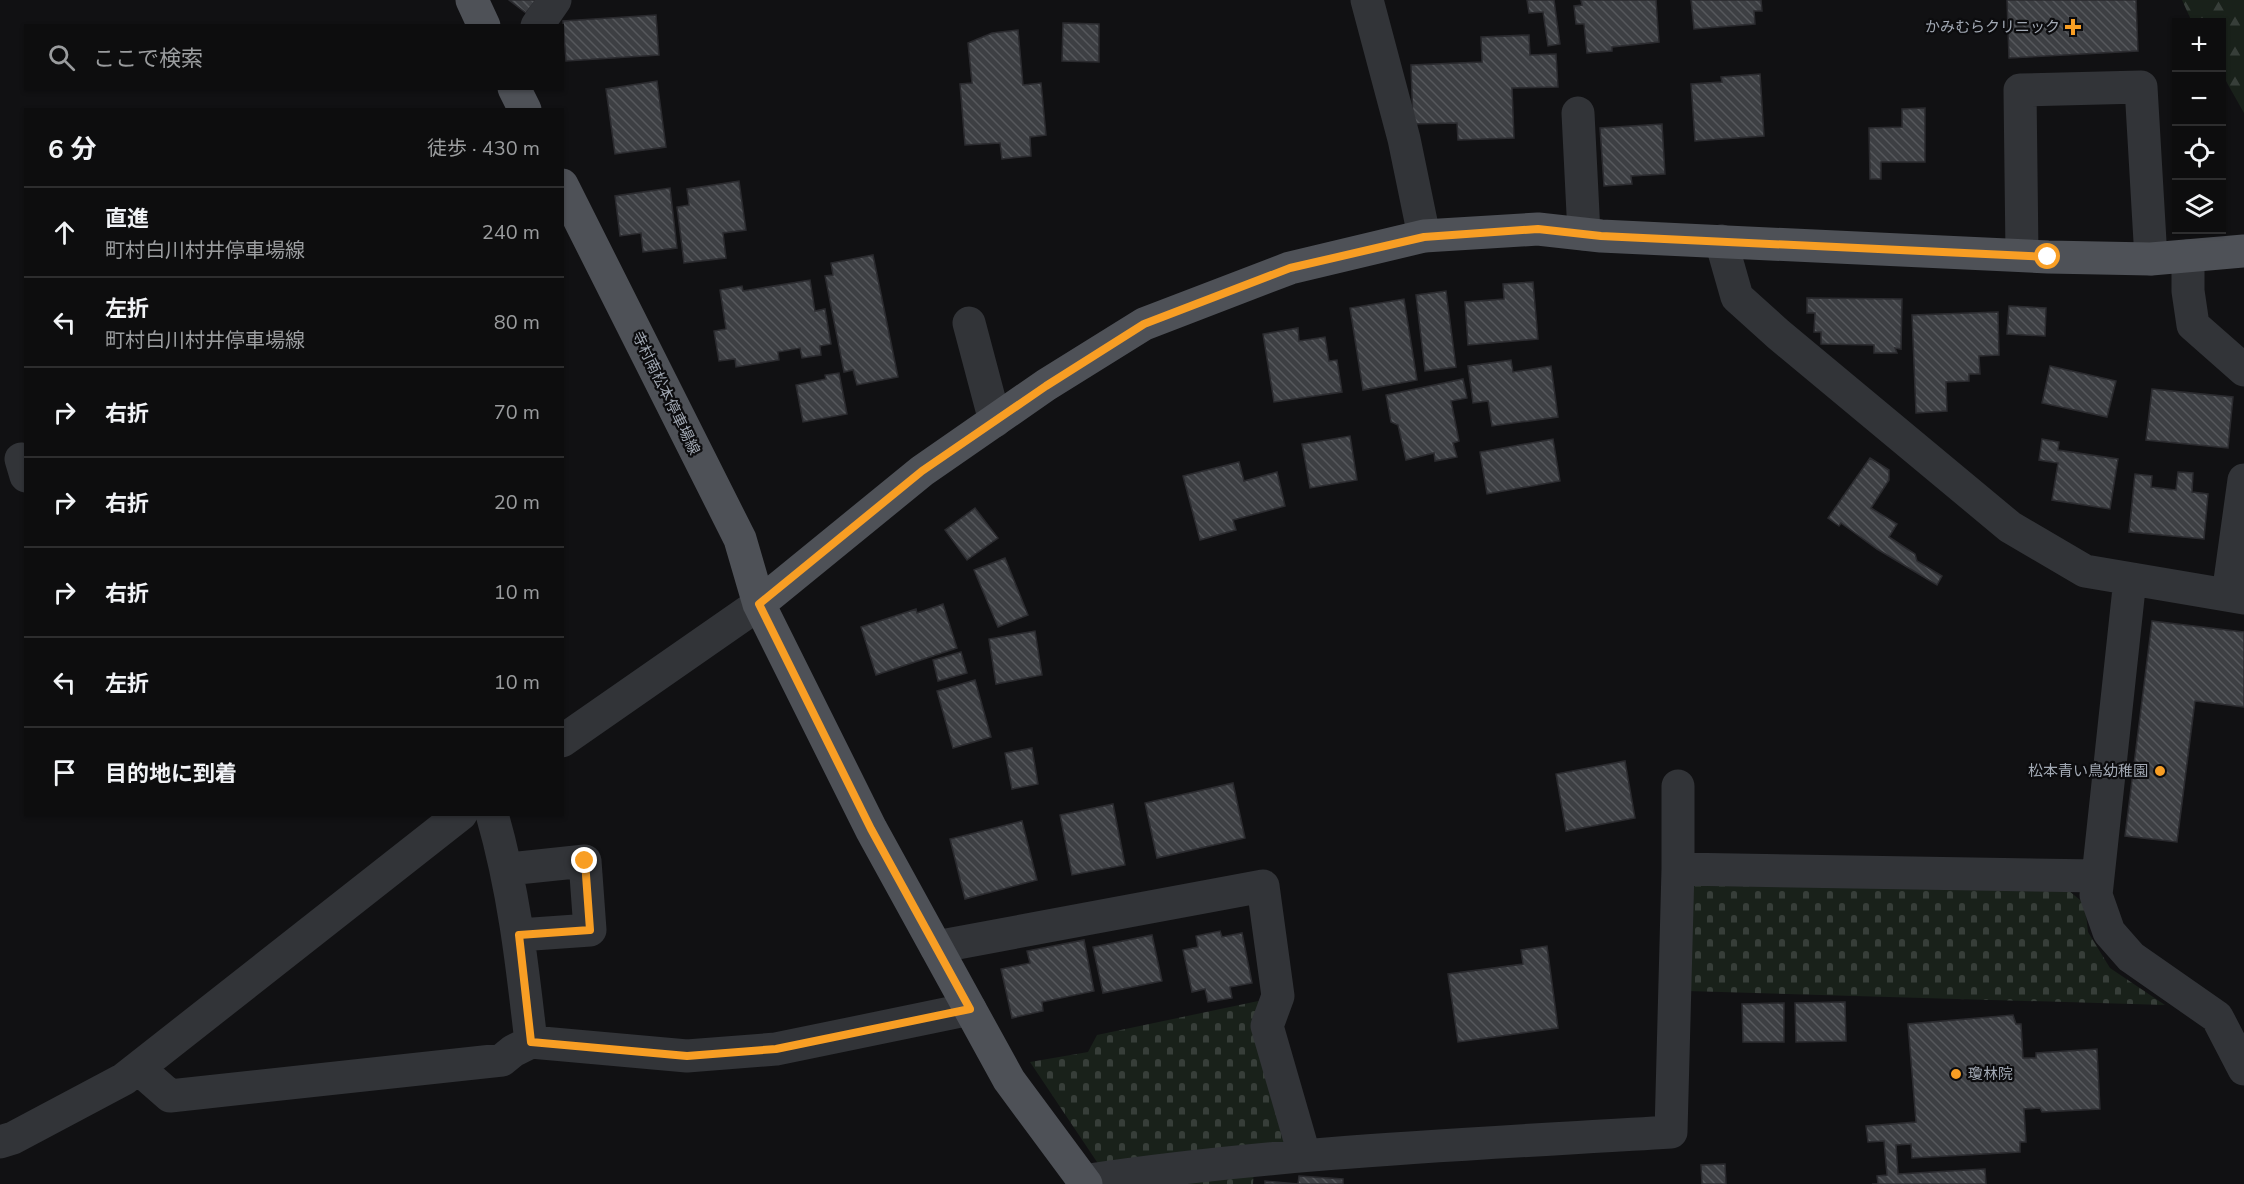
<!DOCTYPE html>
<html lang="ja">
<head>
<meta charset="utf-8">
<style>
	body { margin:0; font-family:"Nunito Sans","Noto Sans JP",sans-serif; background:#161617; color:#f1f3f6 }
	.controls { position:absolute; right:18px; top:18px; display:grid; overflow:hidden; border-radius:0px; box-shadow:0 2px 4px #0004 }
	.controls button { width:54px; height:54px; display:grid; place-items:center; padding:0; border:0; border-bottom:2px solid #2d2d2e; background:#0d0d0e; color:#f1f3f6; font:30px sans-serif }
	.stop { position:absolute; width:18px; height:18px; margin:-14px; border:4px solid #f89e24; border-radius:50%; background:#fff }
	.stop.end { background:#f89e24; border-color:#fff; box-shadow:0 2px 6px #0008 }
	.list { margin:0; padding:0; list-style:none }
	h2 { display:flex; justify-content:space-between; align-items:center; height:78px; margin:0; padding:0 24px; font-size:26px }
	h2 small { font-size:20px; font-weight:400; color:#9a9c9e }
	.list li { display:grid; grid-template-columns:39px 1fr auto; gap:18px; align-items:center; box-sizing:border-box; height:90px; padding:0 24px; border-top:2px solid #2d2d2e }
	.list b { display:block; font-size:22px; white-space:nowrap }
	.list p { margin:0; font-size:20px; white-space:nowrap; color:#9a9c9e }
	.list em { font-size:20px; font-style:normal; color:#9a9c9e }
	.icon { flex:none; width:33px; height:33px; fill:none; stroke:currentColor; stroke-width:2; stroke-linecap:round; stroke-linejoin:round }
	.map { position:relative; flex:none; width:2244px; height:1184px; overflow:hidden }
	.search { position:absolute; background:#0d0d0e; box-shadow:0 2px 4px #0004; left:24px; top:24px; width:540px; height:66px; display:flex; align-items:center; gap:15px; box-sizing:border-box; padding:0 21px; border-radius:0px; color:#9a9c9e; font-size:22px }
	.panel { position:absolute; background:#0d0d0e; box-shadow:0 2px 4px #0004; left:24px; top:108px; width:540px; height:708px; border-radius:0px }
	.map>svg:first-child { display:block }
	.forest { fill:url(#forest-firs) }
	.cemetery { fill:url(#cemetery-stones) }
	.building { fill:url(#building-back-hatch); stroke:#2b2b2f; stroke-width:1.5 }
	.lines { fill:none; stroke-linecap:round; stroke-linejoin:round }
	.minor { stroke:#323438; stroke-width:33 }
	.major { stroke:#4e5157; stroke-width:33 }
	.route { stroke:#f89e24; stroke-width:8 }
	.poi-dot { fill:#f89e24; stroke:#0c0c0e; stroke-width:2 }
	.labels { text-anchor:middle; stroke-width:4.5; stroke-linejoin:round; paint-order:stroke }
	.poi-label { font-size:15px; fill:#a2a9b4; stroke:#0c0c0e; text-anchor:end }
	.street-label { font-size:15px; fill:#a2a9b4; stroke:#0c0c0e }
</style>
</head>
<body>
<div class="map">
<svg width="2244" height="1184" viewBox="0 0 2244 1184">
	<defs>
		<pattern id="forest-firs" width="22" height="20" patternUnits="userSpaceOnUse" patternTransform="scale(1.5)"><rect width="22" height="20" fill="#19211a"/><path d="M5 1l3.5 6h-7zM16 11l3.5 6h-7z" fill="#373e39"/></pattern>
		<pattern id="cemetery-stones" width="16" height="16" patternUnits="userSpaceOnUse" patternTransform="scale(1.5)"><rect width="16" height="16" fill="#19211a"/><path d="M2 7V4a2 2 0 0 1 4 0v3zM10 15v-3a2 2 0 0 1 4 0v3z" fill="#373e39"/></pattern>
		<pattern id="building-back-hatch" width="6" height="6" patternUnits="userSpaceOnUse" patternTransform="scale(1.5)"><rect width="6" height="6" fill="#3d3f43"/><path d="M-1 5l2 2M0 0l6 6M5-1l2 2" fill="none" stroke="#56585c"/></pattern>
	</defs>
	<rect width="100%" height="100%" fill="#111113"/>
	<!-- forest -->
	<path class="forest" d="M2182 0H2244V113L2222 74V22H2192Z"/>
	<!-- cemetery -->
	<path class="cemetery" d="M1686 884 2063 886 2085 904 2088 932 2110 968 2165 1005 1687 991Z
		M1263 1000 1287 1137 1283 1147 1101 1168 1030 1062 1088 1052 1097 1035Z
		M1254 1169 1253 1184H1135Z"/>
	<!-- building -->
	<path class="building" d="M509 0H536L526 13Z
		M1527 0H1554L1560 44 1548 46 1543 12 1529 13Z
		M1581 0H1656L1659 42 1612 47V51L1587 53 1584 24H1576L1574 6 1582 5Z
		M1691 0H1761L1762 11H1754L1755 24 1694 29Z
		M2007 0H2136L2138 51 2009 58Z
		M656 15 659 55 566 61 563 21Z
		M1063 23 1099 24V62L1062 61Z
		M1018 30 1023 85 1041 83 1046 135 1030 137 1031 156 1002 159 1000 143 965 145 960 84 972 83 968 43 992 33Z
		M1529 35 1530 55 1556 54 1558 87 1512 88 1514 138 1458 140 1457 123 1413 124 1411 65 1482 62 1481 37Z
		M1760 74 1764 136 1695 141 1691 84 1722 82 1721 77Z
		M657 81 666 147 615 154 606 89Z
		M1925 108V162H1881V179H1870L1869 128 1902 127V109Z
		M1662 124 1665 174 1631 176 1632 184 1604 186 1600 128Z
		M739 181 746 230 723 233 726 258 684 263 677 207 689 205 687 189Z
		M670 188 677 248 643 252 641 233 620 236 615 196Z
		M873 255 898 377 857 385 853 370 844 372 825 276 833 275 831 263Z
		M810 280 815 311 825 309 831 344 820 346 821 355 802 358 800 348 778 352 779 360 736 367 735 359 719 361 714 331 726 329 720 290 742 286 743 291Z
		M1533 282 1538 339 1468 345 1465 302 1504 299 1503 284Z
		M1446 291 1456 367 1425 371 1416 295Z
		M1807 298 1902 299 1901 349 1895 348 1897 353H1874V345L1821 344V332H1814L1815 313H1807Z
		M1404 299 1417 380 1363 390 1350 308Z
		M2009 306 2046 308 2045 336 2007 334Z
		M1998 312 1999 355 1979 356 1980 374H1969V381L1946 382 1947 411 1916 413 1912 315Z
		M1298 328 1299 341 1325 337 1329 361 1337 360 1342 392 1274 402 1263 334Z
		M1511 360 1513 372 1551 366 1558 417 1492 426 1488 401 1473 403 1468 366Z
		M2050 366 2116 381 2107 417 2042 403Z
		M839 373 847 414 803 422 796 385 826 379 825 375Z
		M1463 379 1467 398 1451 401 1459 441 1453 443 1457 457 1435 461 1434 453 1406 460 1398 425 1391 422 1386 395Z
		M2152 389 2233 397 2228 448 2146 440Z
		M1350 436 1357 480 1310 488 1302 444Z
		M1553 439 1560 481 1487 494 1480 452Z
		M2042 439 2059 442 2058 450 2118 459 2110 509 2052 500 2058 463 2039 460Z
		M1870 458 1889 470V480L1871 508 1897 524 1889 537 1915 554 1917 561 1942 576 1937 585 1877 549 1841 523 1839 526 1828 518Z
		M1239 462 1244 481 1277 472 1285 506 1233 520 1236 530 1200 540 1183 476Z
		M2178 472 2193 473 2192 492 2208 494 2204 539 2129 532 2135 474 2152 476 2151 487 2176 490Z
		M975 508 998 538 967 560 945 530Z
		M1005 558 1028 615 998 627 974 570Z
		M943 604 957 648 876 675 861 627 916 609 917 613Z
		M2152 621 2244 632V707L2195 701 2177 842 2125 836Z
		M1035 631 1042 675 996 684 989 639Z
		M961 652 967 673 938 681 933 660Z
		M975 680 991 737 953 748 937 691Z
		M1032 748 1038 784 1012 789 1005 753Z
		M1625 761 1635 818 1566 831 1556 774Z
		M1233 783 1245 838 1157 858 1145 803Z
		M1113 804 1125 865 1072 875 1060 815Z
		M1022 821 1037 880 965 899 950 839Z
		M1220 931 1222 937 1242 933 1252 983 1230 987 1232 998 1208 1002 1205 989 1192 992 1183 950 1198 947 1196 936Z
		M1152 935 1162 981 1103 993 1093 947Z
		M1084 940 1094 991 1042 1002 1043 1011 1012 1018 1001 969 1030 963 1027 951Z
		M1547 946 1558 1028 1458 1042 1448 974 1523 964 1521 950Z
		M1845 1002 1846 1041 1796 1042 1795 1003Z
		M1784 1003V1042H1743L1742 1004Z
		M2013 1015 2016 1024H2021L2023 1058H2036V1053L2097 1049 2100 1109 2042 1112 2040 1108 2024 1109 2026 1142H2020V1152L1912 1158 1911 1144 1896 1145 1898 1174 1985 1169 1986 1184H1872H1878L1877 1176 1887 1175 1884 1141 1868 1142 1866 1126 1916 1122 1908 1024Z
		M1725 1164 1726 1184H1702L1701 1165Z
		M1299 1176 1343 1179V1184H1265V1181L1298 1184Z"/>
	<g class="lines">
		<!-- minor -->
		<path class="minor" d="M1367 0 1404 139 1424 236
			M537 26 555 0
			M1578 113 1584 234
			M1721 241 1737 297 1778 334 2010 527 2085 571 2244 598
			M2022 255 2020 90 2141 87 2151 259
			M2188 256V291L2193 325 2244 370
			M969 323 995 421
			M21 459 26 476
			M2130 579 2096 895 2109 932 2131 957 2217 1017 2244 1069
			M2228 595 2244 480
			M562 741 759 604
			M492 814C514 891 522 963 531 1042
			M508 869 585 861 590 930 519 935
			M1678 869 2098 876
			M936 947 1263 886 1278 996 1267 1026 1304 1154
			M138 1068 170 1096 502 1060 513 1051 531 1042 687 1056 776 1049 970 1009
			M0 1142 13 1138 124 1079 461 814
			M1083 1181C1278 1152 1474 1144 1671 1132L1678 869V786"/>
		<!-- major -->
		<path class="major" d="M472 0 484 26
			M514 88 525 110
			M562 185 740 539 759 604 871 829 1009 1080 1086 1184
			M759 604 922 471 1046 385 1144 324 1290 268 1424 236 1538 229 1601 236 2048 257 2151 259 2244 251"/>
	</g>
	<g class="lines">
		<!-- route -->
		<path class="route" d="M585 861 590 930 519 935 531 1042 687 1056 776 1049 970 1009 871 829 759 604 922 471 1046 386 1144 324 1290 268 1424 237 1538 229 1601 236 2048 257"/>
	</g>
	<!-- markers -->
	<g class="poi-dot">
		<path d="M2070 18h6v6h6v6h-6v6h-6v-6h-6v-6h6z"/>
		<circle cx="2160" cy="771" r="6"/>
		<circle cx="1956" cy="1074" r="6"/>
	</g>
	<g class="labels">
		<!-- poi labels -->
		<g class="poi-label">
			<text x="2060" y="32">かみむらクリニック</text>
			<text x="2148" y="776">松本青い鳥幼稚園</text>
			<text x="1968" y="1079" text-anchor="start">瓊林院</text>
		</g>
		<!-- street labels -->
		<g class="street-label">
			<text transform="translate(666 393) rotate(64)" y="5">寺村南松本停車場線</text>
		</g>
	</g>
</svg>
<div class="controls">
<button>+</button>
<button>−</button>
<button><svg class="icon" aria-label="locate" viewBox="0 0 24 24"><circle cx="12" cy="12" r="6"/><path d="M12 2v4M12 18v4M2 12h4M18 12h4"/></svg></button>
<button><svg class="icon" aria-label="layers" viewBox="0 0 24 24"><path d="M12 4l9 5-9 5-9-5zM3 14l9 5 9-5"/></svg></button>
</div>
<div class="stop" style="left:2048px;top:257px"></div>
<div class="stop end" style="left:585px;top:861px"></div>
<div class="search"><svg class="icon" aria-label="search" viewBox="0 0 24 24"><circle cx="10" cy="10" r="6"/><path d="M15 15l6 6"/></svg>ここで検索</div>
<section class="panel">
<h2>6 分<small>徒歩 · 430 m</small></h2>
<ul class="list">
<li><svg class="icon" aria-label="ahead" viewBox="0 0 24 24"><path d="M12 20V5M6 11l6-6 6 6"/></svg><div><b>直進</b><p>町村白川村井停車場線</p></div><em>240 m</em></li>
<li><svg class="icon" aria-label="left" viewBox="0 0 24 24"><path d="M17 20v-9H6M10 6l-5 5 5 5"/></svg><div><b>左折</b><p>町村白川村井停車場線</p></div><em>80 m</em></li>
<li><svg class="icon" aria-label="right" viewBox="0 0 24 24"><path d="M7 20v-9h11M14 6l5 5-5 5"/></svg><div><b>右折</b></div><em>70 m</em></li>
<li><svg class="icon" aria-label="right" viewBox="0 0 24 24"><path d="M7 20v-9h11M14 6l5 5-5 5"/></svg><div><b>右折</b></div><em>20 m</em></li>
<li><svg class="icon" aria-label="right" viewBox="0 0 24 24"><path d="M7 20v-9h11M14 6l5 5-5 5"/></svg><div><b>右折</b></div><em>10 m</em></li>
<li><svg class="icon" aria-label="left" viewBox="0 0 24 24"><path d="M17 20v-9H6M10 6l-5 5 5 5"/></svg><div><b>左折</b></div><em>10 m</em></li>
<li><svg class="icon" aria-label="arrive" viewBox="0 0 24 24"><path d="M6 21V4h12l-3 4 3 4H6"/></svg><div><b>目的地に到着</b></div></li>
</ul>
</section>
</div>
</body>
</html>
